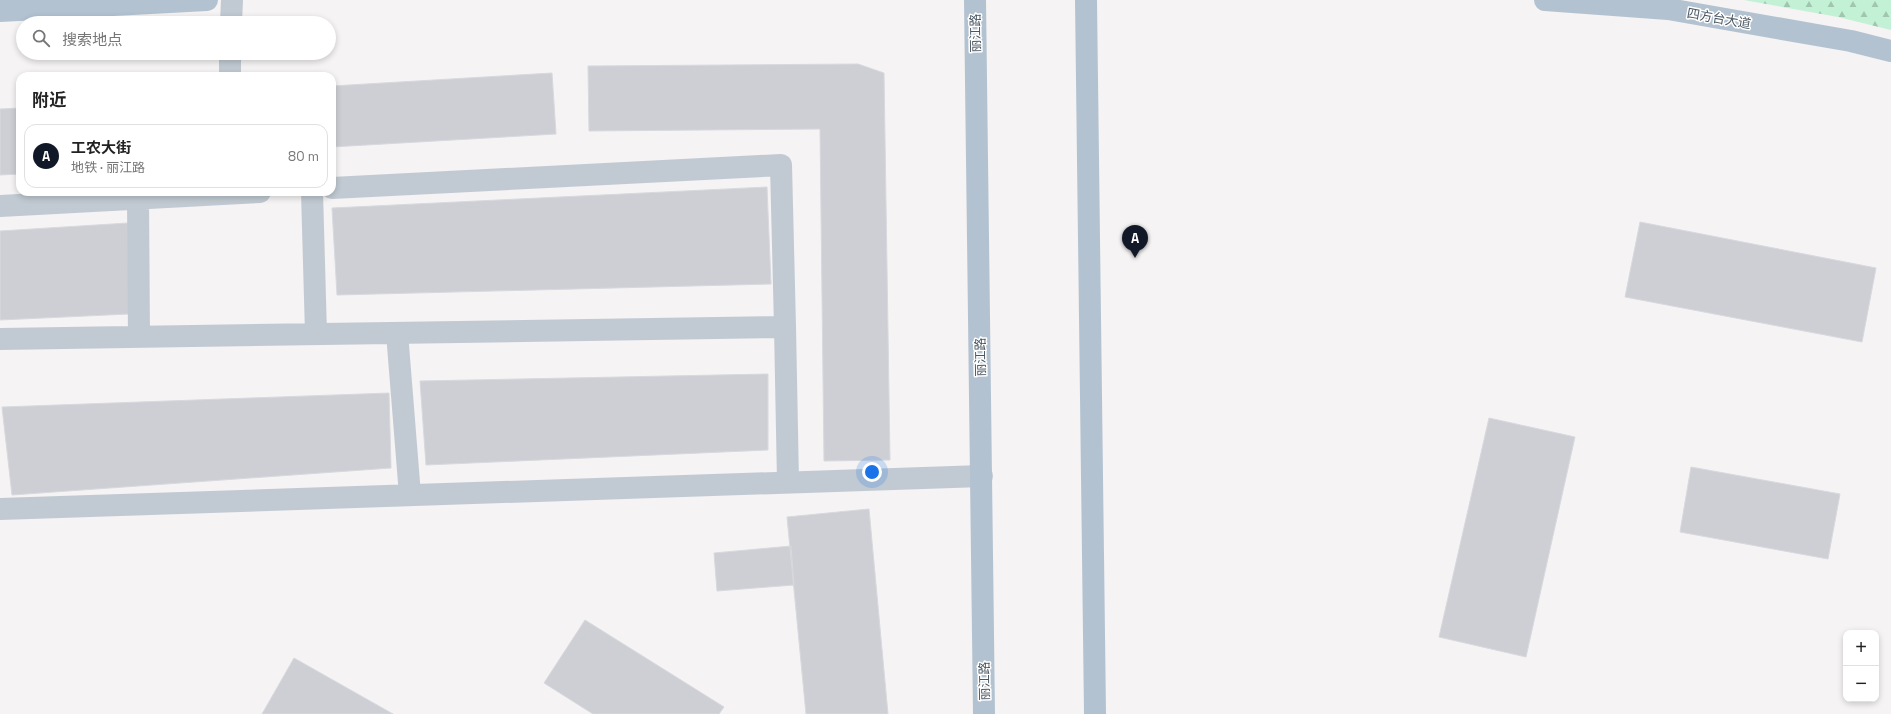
<!DOCTYPE html>
<html lang="zh">
<head>
<meta charset="utf-8">
<style>
	body { margin:0; font-family:"Space Grotesk","Noto Sans SC",sans-serif; background:#f2f2f2; color:#222 }
	.controls { position:absolute; right:12px; bottom:12px; display:grid; overflow:hidden; border-radius:8px; box-shadow:0 2px 6px #0003 }
	.controls button { width:36px; height:36px; display:grid; place-items:center; padding:0; border:0; border-bottom:1px solid #e0e0e0; background:#fff; color:#222; font:20px sans-serif }
	.you { position:absolute; left:872px; top:472px; width:14px; height:14px; margin:-10px; border:3px solid #fff; border-radius:50%; background:#1a73e8; box-shadow:0 0 0 6px #1a73e833 }
	.badge { display:grid; place-items:center; width:26px; height:26px; border-radius:50%; background:#111827; color:#fff; font-size:13px; font-weight:700 }
	.pin { position:absolute; translate:-50% -33px; filter:drop-shadow(0 1px 2px #0008) }
	.pin::after { content:''; position:absolute; top:21px; width:14px; height:12px; background:inherit; clip-path:polygon(0 0,100% 0,50% 100%) }
	.list { margin:0; padding:0; list-style:none }
	h2 { display:flex; justify-content:space-between; align-items:center; height:52px; margin:0; padding:0 16px; font-size:17px }
	h2 small { font-size:13px; font-weight:400; color:#767676 }
	.list li { display:grid; grid-template-columns:26px 1fr auto; gap:12px; align-items:center; box-sizing:border-box; height:64px; margin:0 8px 8px; padding:0 8px; border:1px solid #e0e0e0; border-radius:12px }
	.list b { display:block; font-size:15px; white-space:nowrap }
	.list p { margin:0; font-size:13px; white-space:nowrap; color:#767676 }
	.list em { font-size:13px; font-style:normal; color:#767676 }
	.icon { flex:none; width:22px; height:22px; fill:none; stroke:currentColor; stroke-width:2; stroke-linecap:round; stroke-linejoin:round }
	.map { position:relative; flex:none; width:1891px; height:714px; overflow:hidden }
	.search { position:absolute; background:#fff; box-shadow:0 2px 6px #0003; left:16px; top:16px; width:320px; height:44px; display:flex; align-items:center; gap:10px; box-sizing:border-box; padding:0 14px; border-radius:22px; color:#767676; font-size:15px }
	.panel { position:absolute; background:#fff; box-shadow:0 2px 6px #0003; left:16px; top:72px; width:320px; height:124px; border-radius:12px }
	.map>svg:first-child { display:block }
	.forest { fill:url(#forest-firs) }
	.building { fill:#cdcfd5; stroke:#d7d9de }
	.lines { fill:none; stroke-linecap:round; stroke-linejoin:round }
	.minor { stroke:#c1cad2; stroke-width:22 }
	.primary { stroke:#b3c2d1; stroke-width:22 }
	.labels { text-anchor:middle; stroke-width:3; stroke-linejoin:round; paint-order:stroke }
	.street-label { font-size:13px; fill:#4a5661; stroke:#fff }
</style>
</head>
<body>
<div class="map">
<svg width="1891" height="714" viewBox="0 0 1891 714">
	<defs>
		<pattern id="forest-firs" width="22" height="20" patternUnits="userSpaceOnUse"><rect width="22" height="20" fill="#c3f1d5"/><path d="M5 1l3.5 6h-7zM16 11l3.5 6h-7z" fill="#a0c6b0"/></pattern>
	</defs>
	<rect width="100%" height="100%" fill="#f5f3f3"/>
	<!-- forest -->
	<path class="forest" d="M1744 0H1891V30L1838 17Z"/>
	<!-- building -->
	<path class="building" d="M858 64 884 73 890 460 824 461 820 129 589 131 588 66Z
		M552 73 556 134 332 147V86Z
		M20 108V174L0 175V109Z
		M767 187 771 284 337 295 332 208Z
		M1640 222 1876 268 1862 342 1625 297Z
		M128 223 129 314 0 320V231Z
		M768 374V450L426 465 420 381Z
		M389 393 391 468 12 495 2 407Z
		M1489 418 1575 437 1526 657 1439 637Z
		M1691 467 1840 494 1828 559 1680 532Z
		M869 509 888 714H806L787 517Z
		M791 546 794 585 717 591 714 553Z
		M585 620 724 707 719 714H593L544 683Z
		M294 658 393 714H262Z"/>
	<g class="lines">
		<!-- minor -->
		<path class="minor" d="M231 23 232 0
			M230 76V53
			M332 188 781 165 785 327
			M312 192 316 334
			M138 199 139 337
			M0 206 260 192
			M397 333 410 495
			M0 339 785 327 788 482
			M0 509 982 476"/>
		<!-- primary -->
		<path class="primary" d="M975 0 984 714
			M1086 0 1095 714
			M1545 0 1668 9 1851 41 1891 51
			M0 11 207 0"/>
	</g>
	<g class="labels">
		<!-- street labels -->
		<g class="street-label">
			<text transform="translate(1719 18) rotate(10)" y="5">四方台大道</text>
			<text transform="translate(975 33) rotate(-91)" y="5">丽江路</text>
			<text transform="translate(980 357) rotate(-91)" y="5">丽江路</text>
			<text transform="translate(984 681) rotate(-91)" y="5">丽江路</text>
		</g>
	</g>
</svg>
<div class="controls">
<button>+</button>
<button>−</button>
</div>
<div class="you"></div>
<div class="pin badge" style="left:1135px;top:258px">A</div>
<div class="search"><svg class="icon" aria-label="search" viewBox="0 0 24 24"><circle cx="10" cy="10" r="6"/><path d="M15 15l6 6"/></svg>搜索地点</div>
<section class="panel">
<h2>附近<small></small></h2>
<ul class="list">
<li><span class="badge">A</span><div><b>工农大街</b><p>地铁 · 丽江路</p></div><em>80 m</em></li>
</ul>
</section>
</div>
</body>
</html>
